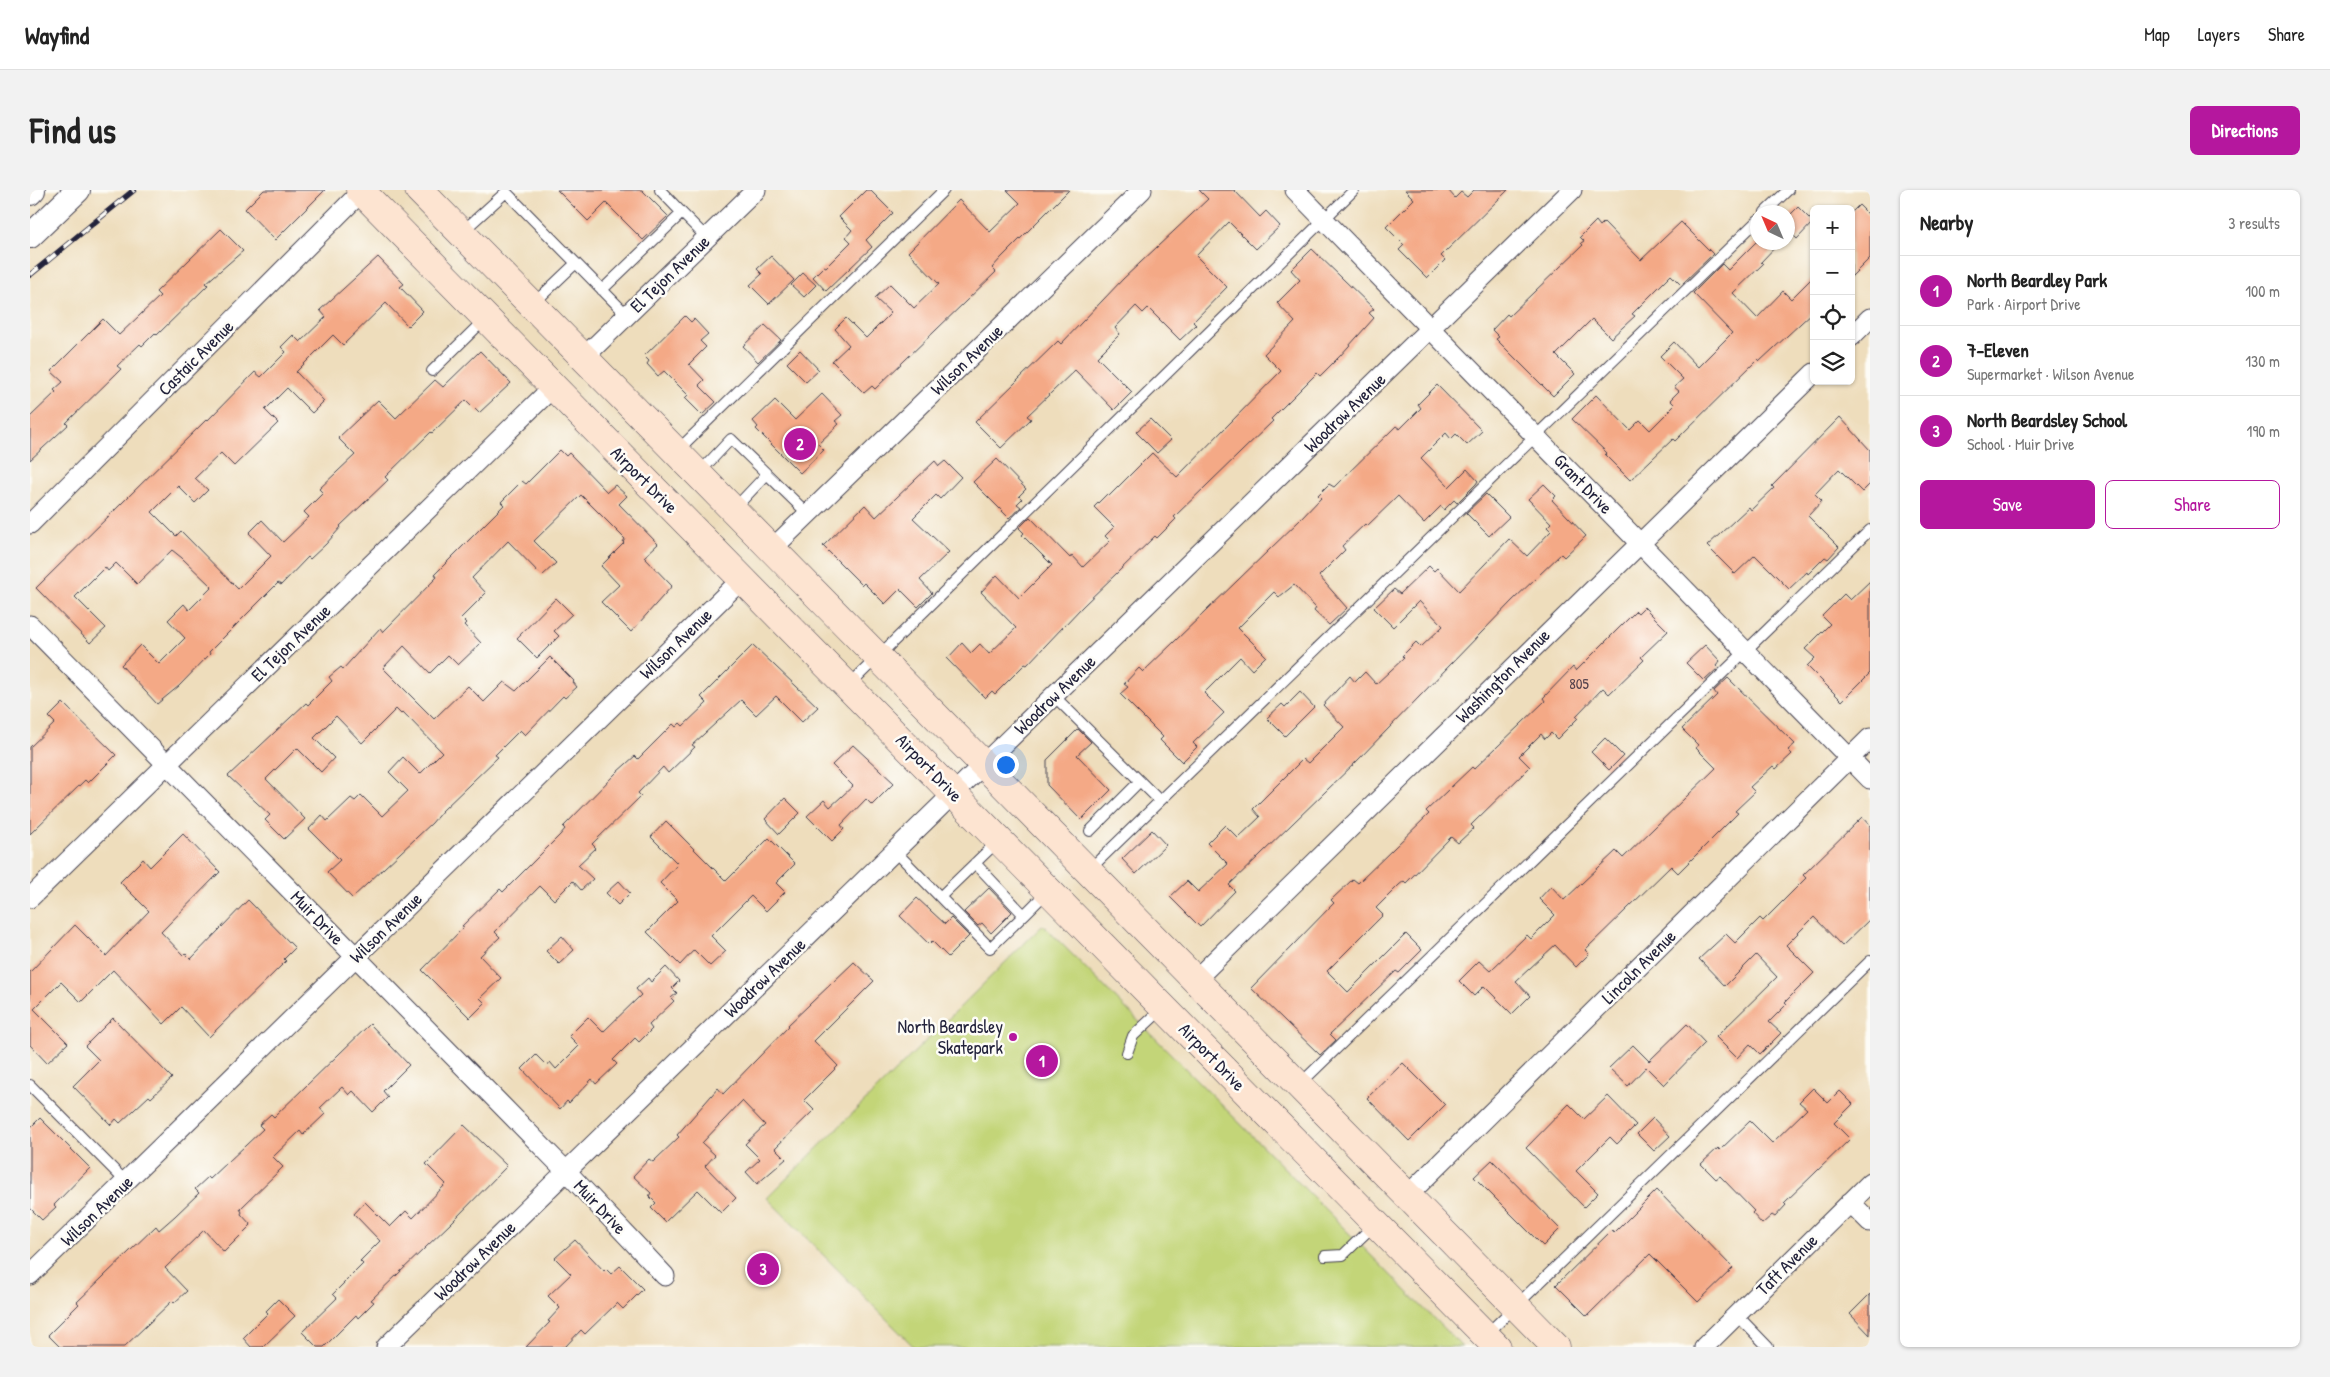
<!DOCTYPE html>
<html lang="en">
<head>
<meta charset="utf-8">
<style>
	body { margin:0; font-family:"Patrick Hand",sans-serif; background:#f2f2f2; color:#222 }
	.controls { position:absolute; right:15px; top:15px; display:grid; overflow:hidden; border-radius:8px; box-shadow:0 1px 4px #0004 }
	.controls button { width:45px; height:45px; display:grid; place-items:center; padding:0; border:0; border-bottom:1px solid #e0e0e0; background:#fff; color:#222; font:25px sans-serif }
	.compass { position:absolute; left:1720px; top:15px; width:45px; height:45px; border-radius:50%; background:#fff; box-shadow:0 1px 4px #0004; rotate:316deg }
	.you { position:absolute; left:975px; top:574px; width:18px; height:18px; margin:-12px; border:4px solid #fff; border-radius:50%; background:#1a73e8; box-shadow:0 0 0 8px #1a73e833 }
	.badge { display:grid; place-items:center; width:32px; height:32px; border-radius:50%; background:#b5179e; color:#fff; font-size:16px; font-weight:700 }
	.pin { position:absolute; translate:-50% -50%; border:2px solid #fff; box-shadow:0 1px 5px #0006 }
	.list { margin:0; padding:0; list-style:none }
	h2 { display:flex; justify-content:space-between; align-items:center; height:65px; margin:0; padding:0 20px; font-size:21px }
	h2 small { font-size:16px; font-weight:400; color:#767676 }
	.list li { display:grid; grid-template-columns:32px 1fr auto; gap:15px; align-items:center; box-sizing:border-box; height:70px; padding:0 20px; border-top:1px solid #e0e0e0 }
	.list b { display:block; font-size:19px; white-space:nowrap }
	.list p { margin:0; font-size:16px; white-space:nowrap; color:#767676 }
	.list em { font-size:16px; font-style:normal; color:#767676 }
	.actions { display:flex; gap:10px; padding:15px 20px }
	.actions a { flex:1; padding:11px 0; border:1px solid #b5179e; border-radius:8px; text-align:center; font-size:18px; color:#b5179e }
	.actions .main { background:#b5179e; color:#fff }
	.icon { flex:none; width:28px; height:28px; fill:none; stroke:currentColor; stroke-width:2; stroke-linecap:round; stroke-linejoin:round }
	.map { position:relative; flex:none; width:1840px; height:1157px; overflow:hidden; border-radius:8px }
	header { display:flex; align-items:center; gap:30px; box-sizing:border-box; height:70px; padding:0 25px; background:#fff; border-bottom:1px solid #e0e0e0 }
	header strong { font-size:24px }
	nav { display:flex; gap:28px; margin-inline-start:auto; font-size:18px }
	.intro { display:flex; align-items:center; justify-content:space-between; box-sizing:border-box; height:120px; padding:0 30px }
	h1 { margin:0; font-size:35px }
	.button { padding:12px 22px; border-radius:8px; background:#b5179e; color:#fff; font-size:18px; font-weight:700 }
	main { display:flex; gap:30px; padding:0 30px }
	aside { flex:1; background:#fff; border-radius:8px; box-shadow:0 1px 4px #0004 }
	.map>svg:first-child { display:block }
	.green { fill:#c3d578; stroke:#727c5a }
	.building { fill:#f4a986 }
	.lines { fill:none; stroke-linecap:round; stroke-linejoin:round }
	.service-casing { stroke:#413e4e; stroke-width:12 }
	.minor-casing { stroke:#413e4e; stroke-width:21 }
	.tertiary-casing { stroke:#413e4e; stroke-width:26 }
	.secondary-casing { stroke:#413e4e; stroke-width:29 }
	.service { stroke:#fff; stroke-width:10 }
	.minor { stroke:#fff; stroke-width:19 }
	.tertiary { stroke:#fff; stroke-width:24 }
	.secondary { stroke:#fde4d1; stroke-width:28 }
	.rail-casing { stroke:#22223b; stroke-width:5.5 }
	.rail { stroke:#fdfcf7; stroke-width:4; stroke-dasharray:11; stroke-linecap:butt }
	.poi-dot { fill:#b5179e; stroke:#fdfcf7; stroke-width:2 }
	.labels { text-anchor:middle; stroke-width:5; stroke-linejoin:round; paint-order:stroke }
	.number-label { font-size:15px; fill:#56444e }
	.street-label { font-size:18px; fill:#22223b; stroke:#fdfcf7 }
	.poi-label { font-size:18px; fill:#22223b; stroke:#fdfcf7; text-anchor:end }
</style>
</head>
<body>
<header>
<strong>Wayfind</strong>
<nav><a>Map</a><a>Layers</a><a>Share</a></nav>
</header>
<div class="intro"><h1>Find us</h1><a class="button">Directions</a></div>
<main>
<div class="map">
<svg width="1840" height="1157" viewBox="0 0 1840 1157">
	<rect width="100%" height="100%" fill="#fdfcf7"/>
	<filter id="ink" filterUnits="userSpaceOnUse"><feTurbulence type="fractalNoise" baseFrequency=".02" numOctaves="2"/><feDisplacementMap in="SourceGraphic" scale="10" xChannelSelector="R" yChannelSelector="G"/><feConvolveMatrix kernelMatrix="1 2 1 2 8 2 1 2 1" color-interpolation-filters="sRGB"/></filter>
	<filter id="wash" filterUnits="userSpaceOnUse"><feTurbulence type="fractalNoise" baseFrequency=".0096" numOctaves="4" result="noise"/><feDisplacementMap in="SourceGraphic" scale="20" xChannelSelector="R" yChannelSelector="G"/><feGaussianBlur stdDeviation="1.12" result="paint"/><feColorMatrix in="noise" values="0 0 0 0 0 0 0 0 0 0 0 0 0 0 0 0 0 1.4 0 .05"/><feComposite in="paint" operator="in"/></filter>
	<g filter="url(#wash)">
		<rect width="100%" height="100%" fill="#eeddbc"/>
		<!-- green -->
		<path class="green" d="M1013 735 1432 1157H884L737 1008Z"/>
		<g id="blocks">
			<!-- building -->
			<path class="building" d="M234 0H295L245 50 215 19Z
				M527 0H612L638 26 613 50 576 13 558 31Z
				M836 0H840L863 23 836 50 842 57 796 101 783 87 794 76 796 77 821 52 816 47 822 40 809 27Z
				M977 0H1039L971 68 962 78 966 82 845 199 842 196 834 203 802 171 819 155 805 139 816 128 836 148 861 123 845 108 860 94 884 118 909 94 878 62 929 10 960 42 990 13Z
				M1169 0H1204L1230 27 1236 21 1250 36 1226 59 1199 32 1166 66 1197 97 1163 132 1166 135 1150 150 1118 118 1113 123 1106 116 1085 138 1090 144 1067 167 1102 202 1084 220 1045 180 997 226 1001 229 971 258 945 232 1028 151 1031 154 1093 89 1178 9Z
				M1375 0H1418L1425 8 1431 2 1437 7 1444 0H1478L1411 66 1415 70 1397 88 1369 60 1374 55 1356 37 1384 9Z
				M1829 15 1840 26V68L1821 87V23Z
				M1768 17 1783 32 1767 49 1758 40V27Z
				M1566 31 1570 36 1574 32 1611 70 1651 32 1683 64 1651 95 1641 85 1602 124 1605 126 1581 148 1562 129 1526 165 1545 184 1523 206 1466 149 1469 147 1462 140 1477 124 1479 126 1553 55 1551 53 1554 51 1550 47Z
				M191 39 213 61 176 93 178 95 127 145 125 143 112 156 110 154 87 176 91 179 36 233 38 235 0 270V227L26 202 24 200 33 192 21 181 73 129 89 145 130 106 126 102Z
				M1726 52H1750L1731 72 1733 74 1703 103 1727 128 1753 101 1761 109 1784 86V121L1730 171 1728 169 1645 251 1643 249 1600 290 1575 265 1577 263 1542 229 1566 205 1600 240 1610 230 1620 240 1645 215 1640 210 1649 201 1644 197 1653 189 1630 166 1644 152 1668 177 1702 143 1663 103 1692 74 1698 80Z
				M1282 59 1344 119 1339 123 1344 128 1310 166 1290 186 1287 183 1241 229 1243 231 1144 327 1146 329 1127 348 1125 346 1052 417 997 475 995 474 965 504 962 501 955 508 917 469 932 453 941 463 950 454 959 464 986 438 951 402 967 385 989 408 1022 375 992 345 994 343 989 338 1000 327 1040 368 1042 365 1053 377 1080 351 1075 346 1084 337 1064 317 1077 304 1079 306 1122 263 1147 287 1251 181 1234 164 1265 132 1247 113 1270 90 1261 80Z
				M741 66 764 90 739 114 720 95 732 84 727 79Z
				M348 67 374 94 370 97 393 121 378 136 356 113 313 155 303 145 266 182 294 211 282 223 257 198 235 220 248 233 204 276 191 263 165 288 178 300 165 313 148 296 122 322 146 346 151 341 208 399 241 366 219 343 232 330 253 352 279 327 274 322 293 303 289 299 325 265 308 248 348 210 366 228 405 190 413 197 450 161 481 193 449 223 436 210 402 243 401 242 355 287 358 290 310 336 311 337 296 354 280 369 278 367 251 395 248 393 179 462 180 464 149 496 127 514 91 475 110 455 129 474 155 448 138 430 154 414 159 420 182 397 152 368 142 360 107 394 86 373 78 381 75 377 45 407 76 438 60 453 6 398 177 229 178 230 225 182 231 187 256 162 251 157 263 145 270 152 296 127 290 120Z
				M773 83 786 95 774 107 761 95Z
				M655 126 661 132 664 129 678 144 670 151 676 157 659 174 674 190 669 195 686 212 672 225 655 208 658 205 634 181 628 186 617 174 619 171 614 166Z
				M735 135 751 150 728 172 713 156Z
				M770 160 789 180 776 192 757 173Z
				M1407 195 1452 241 1437 255 1426 244 1421 249 1416 243 1391 268 1419 297 1437 279 1448 291 1446 294 1427 313 1424 310 1414 320 1411 316 1394 333 1368 306 1337 336 1335 334 1312 356 1315 360 1289 386 1317 418 1299 435 1284 421 1286 418 1264 395 1249 407 1244 402 1208 438 1236 466 1222 480 1210 467 1174 503 1194 523 1163 553 1167 557 1152 572 1130 550 1133 547 1090 504 1098 497 1094 494 1109 478 1113 482 1270 330 1291 308 1288 305 1299 294 1304 297 1366 236 1370 239 1391 218 1388 214Z
				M792 204 812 225 805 231 809 234 788 254 794 260 770 283 726 239 728 237 723 231 745 210 765 230Z
				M1810 227 1840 260V294L1832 302 1809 279 1785 304 1792 311 1778 326 1809 357 1798 369 1795 367 1778 384 1777 382 1759 399 1725 365 1705 384 1677 356 1719 317 1721 320 1744 298 1742 296Z
				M1120 229 1141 250 1127 263 1106 242Z
				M530 260 536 266 539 263 577 302 585 295 597 306 589 314 628 354 614 367 642 396 601 442 571 412 589 395 571 376 594 353 593 352 595 349 551 305 504 351 526 373 512 386 478 351 442 388 456 403 431 428 436 433 434 435 451 453 428 475 418 465 400 483 374 456 353 478 404 529 438 496 454 512 474 492 486 501 520 467 544 491 543 492 547 497 535 508 533 506 495 545 490 540 465 565 468 567 412 621 402 633 322 708 297 682 310 670 279 639 292 625 297 631 321 608 325 611 331 605 352 626 378 601 359 582 373 567 390 584 412 562 373 522 371 524 366 519 332 553 306 526 284 548 304 568 291 582 267 558 236 589 275 629 254 649 235 630 240 625 198 586 276 513 278 515 302 491 299 487 311 477 313 479 350 438 353 442 407 387 405 384 474 315 471 312 492 291 496 294Z
				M967 269 996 299 989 306 992 309 987 314 991 317 979 328 943 292Z
				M905 271 909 276 915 271 931 287 910 309 906 305 883 328 919 362 890 390 902 403 888 417 870 399 855 414 834 393 832 395 793 356 835 315 846 327Z
				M1514 294 1526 306 1522 310 1556 346 1534 367 1531 364 1482 411 1327 571 1199 695 1205 701 1170 737 1140 707 1157 691 1168 702 1198 674 1177 653 1195 635 1208 648 1230 627 1223 619 1273 569 1278 573 1314 537 1293 515 1320 486 1325 492 1335 482 1346 494 1374 468 1372 466 1386 452 1391 457 1413 436 1389 411 1363 437 1344 418 1364 399 1370 404 1399 376 1404 381 1407 378 1429 401 1479 349 1497 366 1521 341 1517 337 1521 333 1498 309Z
				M1456 304 1479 327 1459 346 1436 323Z
				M1840 391V483L1812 511 1777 476 1785 468 1775 459 1800 434 1792 426 1814 404 1820 410Z
				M526 408 542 424 524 441 529 446 507 468 487 448Z
				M1614 417 1638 441 1611 467 1614 470 1579 504 1573 498 1546 526 1548 528 1527 549 1521 543 1515 549 1511 544 1489 566 1500 577 1441 635 1444 638 1428 653 1421 647 1376 693 1374 691 1369 695 1346 718 1353 725 1297 781 1318 802 1376 744 1392 760 1369 783 1366 781 1300 844 1306 850 1290 865 1221 798 1304 713 1301 710 1323 689 1328 693 1399 624 1396 621 1442 577 1444 579 1515 511 1513 508 1543 477 1546 481 1606 421 1608 423Z
				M723 455 788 517 772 532 746 506 726 525 711 510 662 555 665 557 638 583 633 577 608 603 611 606 562 654 566 658 548 675 563 689 551 700 543 691 524 710 510 696 465 742 470 747 450 766 471 788 450 808 455 813 440 828 392 780 434 737 432 736 470 699 473 702 530 645 535 639 533 637 587 582 605 566 608 569 643 534 646 537 650 533 653 536 677 513 671 507Z
				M1675 455 1690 471 1686 476 1688 478 1674 491 1656 473Z
				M1698 488 1765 554 1758 560 1762 564 1746 579 1743 576 1720 597 1725 602 1705 621 1708 623 1648 683 1641 676 1555 760 1559 764 1546 777 1525 755 1486 791 1500 806 1482 824 1454 796 1444 806 1429 791 1449 771 1460 781 1497 745 1501 749 1525 725 1509 709 1521 696 1534 710 1586 661 1593 668 1686 578 1666 558 1668 555 1652 539 1687 505 1684 501Z
				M1270 502 1284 517 1255 546 1237 528 1252 514 1255 517Z
				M33 513 86 565 58 593 55 590 0 644V557L25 533 19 527Z
				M1048 539 1061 552 1047 565 1081 600 1051 630 1017 595V570Z
				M1575 548 1593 566 1579 580 1561 562Z
				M823 555 864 593 842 615 836 609 811 635 814 639 802 651 777 626 794 610 800 617 823 596 802 575Z
				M755 608 770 623 749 644 735 629Z
				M1832 627 1840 636V729L1812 756 1784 727 1756 755 1784 783 1755 812 1757 814 1739 832 1751 843 1730 864 1720 854 1707 868 1686 847 1747 787 1726 765 1695 796 1669 769 1696 744 1705 753 1730 728 1733 731 1776 688 1773 685Z
				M636 631 696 691 739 648 765 674 746 693 755 702 736 721 721 706 681 746 696 761 680 776 664 760 650 775 617 742 648 711 630 693 648 674 621 647Z
				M1122 640 1136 655 1106 684 1092 669Z
				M153 644 190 682 131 742 153 765 155 763 161 769 218 710 265 758 254 769 256 771 179 847 151 817 134 834 83 780 51 812 31 792 4 819 38 853 17 873 0 855V782L45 735 76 766 119 721 90 692 113 669 120 677Z
				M589 691 600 703 588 715 576 703Z
				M959 698 982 722 961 743 952 733 948 736 934 722Z
				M887 708 915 734 921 728 939 746 918 767 902 751 899 754 870 726Z
				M532 746 544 760 529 774 516 761Z
				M824 772 844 791 784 851 808 876 774 910 784 920 745 958 756 969 727 994 716 982 730 969 715 954 735 935 712 911 672 953 685 965 675 976 706 1008 691 1023 668 1000 635 1032 621 1018 626 1013 619 1006 621 1003 603 986 619 969 623 972 649 947 647 945 688 898 693 904 759 836 758 835Z
				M636 777 649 791 642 798 647 803 641 808 644 811 619 835 622 839 609 852 605 848 583 870 587 874 566 894 562 889 539 913 537 911 530 919 492 879 506 865 517 876 520 872 526 879 549 856 539 846 558 827 573 842 611 805 606 799 618 788 621 792Z
				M83 828 142 888 121 908 119 906 90 933 86 929 81 935 43 896 69 870 55 856Z
				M340 834 379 875 353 901 358 907 343 922 323 901 319 905 312 897 290 918 295 924 273 945 270 941 243 967 253 977 210 1019 212 1022 211 1024 221 1035 194 1062 174 1040 135 1078 157 1101 144 1113 142 1111 94 1157H30L18 1145 49 1114 47 1112 126 1036 129 1040 145 1026 169 1003 165 999 178 987 180 989 233 939 229 935 241 924 244 927Z
				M1657 834 1675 853 1634 895 1616 877 1598 896 1579 878 1603 855 1619 871Z
				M1373 873 1415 915 1379 951 1337 908Z
				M1783 898 1798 913 1810 901 1823 914 1804 933 1820 949 1754 1013 1756 1015 1745 1027 1742 1025 1732 1034 1722 1023 1724 1021 1690 986 1686 989 1671 974 1688 958 1690 960 1720 931 1742 953 1777 919 1769 912Z
				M1578 906 1606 935 1587 954 1580 947 1546 981 1568 1003 1554 1017 1496 958 1539 914 1554 929Z
				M10 928 60 978 24 1015 26 1017 12 1030 0 1018V938Z
				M1623 928 1640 946 1624 961 1607 944Z
				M434 935 477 976 422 1032 341 1110 344 1112 328 1128 326 1125 294 1157H287L272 1142 307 1108 303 1104 333 1074 330 1071 350 1051 324 1024 335 1012 360 1037 376 1021 383 1028 416 994 396 974Z
				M1462 970 1530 1039 1513 1056 1444 987Z
				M1627 1000 1703 1078 1668 1112 1620 1064 1557 1126 1526 1095 1582 1040 1584 1043Z
				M545 1050 574 1081 576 1079 581 1084 590 1076 613 1099 593 1119 587 1113 555 1144 551 1140 535 1157H496L520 1132 518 1131 530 1118 518 1106 541 1084 525 1068Z
				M1840 1104V1145L1820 1124Z
				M248 1109 265 1126 233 1157H221L213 1148 238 1123 236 1121Z"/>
		</g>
	</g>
	<g filter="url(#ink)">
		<use href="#blocks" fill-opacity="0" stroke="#413e4e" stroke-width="1"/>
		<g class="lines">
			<defs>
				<path id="service" d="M1735 22 1758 0
					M652 23 677 48
					M432 42 476 2 597 125
					M572 100 652 23 630 0
					M503 114 546 73
					M402 181 455 129
					M646 262 914 0
					M669 283 701 249 778 324
					M704 319 737 284
					M818 496 1324 0
					M1024 506 1130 611
					M1060 641 1110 591
					M865 661 960 758 994 725 945 673
					M1059 680 1728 30
					M910 707 969 650
					M994 725 1018 701
					M1097 863 1103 846 1133 818
					M0 895 96 992
					M1269 895 1840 340
					M1295 1066 1313 1065 1344 1035
					M1707 1125 1738 1157
					M1456 1145 1840 771"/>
				<path id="minor" d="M1265 0 1840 589
					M1821 147 1840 128
					M554 167 726 0
					M0 334 331 2
					M741 360 1112 0
					M0 435 537 982 635 1086
					M0 708 523 197
					M1164 791 1784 183
					M1377 1006 1840 548
					M1820 1012 1840 1032
					M0 1085 712 389
					M356 1157 1542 0
					M1674 1157 1840 993"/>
				<path id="tertiary" d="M0 3 3 0
					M0 46 48 0"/>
				<path id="secondary" d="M330 0 1467 1157
					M389 0 1526 1157"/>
			</defs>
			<!-- service casing -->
			<use href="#service" class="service-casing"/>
			<!-- minor casing -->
			<use href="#minor" class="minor-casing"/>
			<!-- tertiary casing -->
			<use href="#tertiary" class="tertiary-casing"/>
			<!-- secondary casing -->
			<use href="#secondary" class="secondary-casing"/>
			<!-- service -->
			<use href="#service" class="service"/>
			<!-- minor -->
			<use href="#minor" class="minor"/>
			<!-- tertiary -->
			<use href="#tertiary" class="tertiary"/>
			<!-- secondary -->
			<use href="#secondary" class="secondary"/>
			<defs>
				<path id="rail" d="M0 85 104 0"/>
			</defs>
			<!-- rail casing -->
			<use href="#rail" class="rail-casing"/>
			<!-- rail -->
			<use href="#rail" class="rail"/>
		</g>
	</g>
	<!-- markers -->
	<circle class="poi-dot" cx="983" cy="847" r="5"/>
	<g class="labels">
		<!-- number labels -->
		<g class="number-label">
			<text x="1549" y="499">805</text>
		</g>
		<!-- street labels -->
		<g class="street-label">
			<text transform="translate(640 84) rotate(-44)" y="6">El Tejon Avenue</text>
			<text transform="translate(166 168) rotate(-45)" y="6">Castaic Avenue</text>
			<text transform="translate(937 170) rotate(-44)" y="6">Wilson Avenue</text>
			<text transform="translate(1315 223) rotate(-44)" y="6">Woodrow Avenue</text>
			<text transform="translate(614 290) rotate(45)" y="6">Airport Drive</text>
			<text transform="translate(1553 294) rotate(46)" y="6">Grant Drive</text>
			<text transform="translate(261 453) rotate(-44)" y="6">El Tejon Avenue</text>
			<text transform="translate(646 454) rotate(-44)" y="6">Wilson Avenue</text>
			<text transform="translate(1473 486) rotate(-45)" y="6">Washington Avenue</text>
			<text transform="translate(1025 505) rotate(-44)" y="6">Woodrow Avenue</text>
			<text transform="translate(899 578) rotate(46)" y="6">Airport Drive</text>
			<text transform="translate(287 728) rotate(46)" y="6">Muir Drive</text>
			<text transform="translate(356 738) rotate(-44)" y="6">Wilson Avenue</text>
			<text transform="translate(1609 777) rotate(-45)" y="6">Lincoln Avenue</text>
			<text transform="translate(735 788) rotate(-44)" y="6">Woodrow Avenue</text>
			<text transform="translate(1182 867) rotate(46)" y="6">Airport Drive</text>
			<text transform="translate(570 1017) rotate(47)" y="6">Muir Drive</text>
			<text transform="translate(67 1021) rotate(-44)" y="6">Wilson Avenue</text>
			<text transform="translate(445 1071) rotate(-44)" y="6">Woodrow Avenue</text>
			<text transform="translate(1757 1075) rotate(-45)" y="6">Taft Avenue</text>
		</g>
		<!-- poi labels -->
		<g class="poi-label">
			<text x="973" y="843">North Beardsley<tspan x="973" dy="21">Skatepark</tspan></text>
		</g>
	</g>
</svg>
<div class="controls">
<button>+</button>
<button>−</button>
<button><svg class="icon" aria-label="locate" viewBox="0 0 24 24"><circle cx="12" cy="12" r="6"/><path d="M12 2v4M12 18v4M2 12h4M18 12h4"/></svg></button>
<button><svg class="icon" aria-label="layers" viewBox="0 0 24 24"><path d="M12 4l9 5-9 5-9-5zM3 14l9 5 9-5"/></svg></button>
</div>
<svg class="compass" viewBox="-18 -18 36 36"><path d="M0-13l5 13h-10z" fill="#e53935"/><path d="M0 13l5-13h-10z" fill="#767676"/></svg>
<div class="you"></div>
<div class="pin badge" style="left:1012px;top:871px">1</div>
<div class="pin badge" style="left:770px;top:254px">2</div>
<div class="pin badge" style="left:733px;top:1079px">3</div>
</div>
<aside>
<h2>Nearby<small>3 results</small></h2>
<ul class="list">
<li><span class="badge">1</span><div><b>North Beardley Park</b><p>Park · Airport Drive</p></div><em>100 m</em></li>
<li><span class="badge">2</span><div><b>7-Eleven</b><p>Supermarket · Wilson Avenue</p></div><em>130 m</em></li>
<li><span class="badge">3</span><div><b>North Beardsley School</b><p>School · Muir Drive</p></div><em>190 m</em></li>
</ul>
<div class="actions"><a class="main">Save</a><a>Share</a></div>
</aside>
</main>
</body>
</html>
